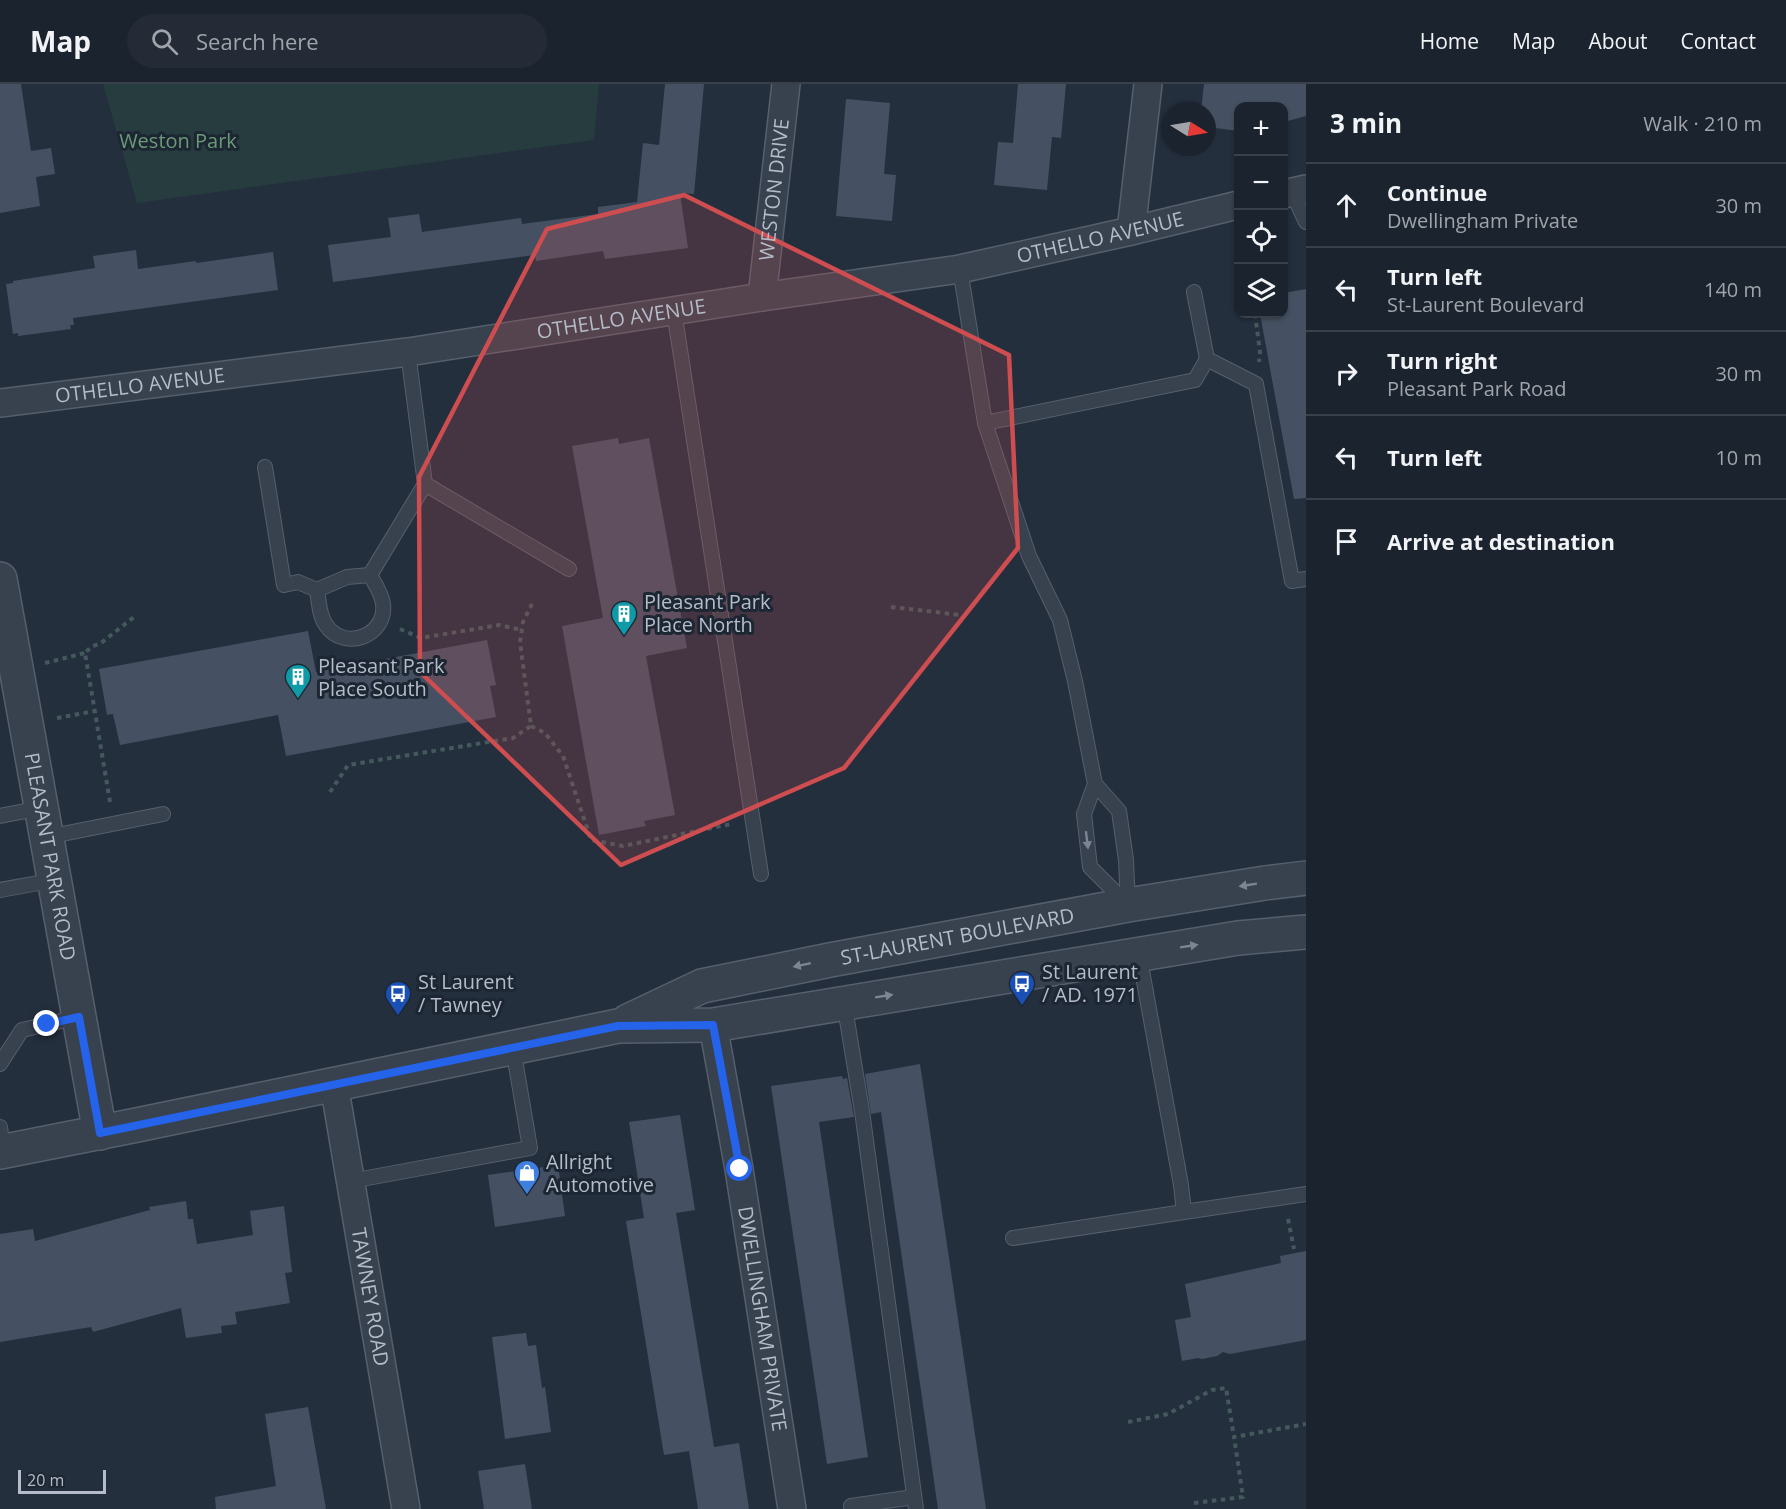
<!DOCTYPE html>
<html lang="en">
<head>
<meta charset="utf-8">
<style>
	body { margin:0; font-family:"Open Sans",sans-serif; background:#242b36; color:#f1f3f6 }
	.controls { position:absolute; right:18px; top:18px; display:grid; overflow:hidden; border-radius:12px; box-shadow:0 2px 4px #0004 }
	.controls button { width:54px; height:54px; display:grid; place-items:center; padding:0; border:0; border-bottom:2px solid #39404a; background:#1b232e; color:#f1f3f6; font:30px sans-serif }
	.compass { position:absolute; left:1162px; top:18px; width:54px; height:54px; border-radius:50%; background:#1b232e; box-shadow:0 2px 4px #0004; rotate:101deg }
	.scale { position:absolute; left:18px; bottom:15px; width:88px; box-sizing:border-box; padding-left:6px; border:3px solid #b4bcc9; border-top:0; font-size:16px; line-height:21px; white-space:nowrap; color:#b4bcc9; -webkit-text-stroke:4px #1d2633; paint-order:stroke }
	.stop { position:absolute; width:18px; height:18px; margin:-14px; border:4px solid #2563eb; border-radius:50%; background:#fff }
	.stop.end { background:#2563eb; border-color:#fff; box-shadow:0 2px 6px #0008 }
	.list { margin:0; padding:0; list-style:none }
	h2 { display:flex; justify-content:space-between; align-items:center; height:78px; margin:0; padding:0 24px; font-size:26px }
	h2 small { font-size:20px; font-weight:400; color:#a0a4aa }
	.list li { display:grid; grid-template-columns:39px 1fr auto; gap:18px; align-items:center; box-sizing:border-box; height:84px; padding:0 24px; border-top:2px solid #39404a }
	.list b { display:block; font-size:22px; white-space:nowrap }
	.list p { margin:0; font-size:20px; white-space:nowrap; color:#a0a4aa }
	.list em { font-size:20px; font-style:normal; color:#a0a4aa }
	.icon { flex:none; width:33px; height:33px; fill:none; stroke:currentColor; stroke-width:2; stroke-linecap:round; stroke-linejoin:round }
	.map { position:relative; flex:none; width:1306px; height:1425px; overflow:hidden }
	header { display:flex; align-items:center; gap:36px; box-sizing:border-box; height:84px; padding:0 30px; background:#1b232e; border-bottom:2px solid #39404a }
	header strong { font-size:28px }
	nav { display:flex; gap:33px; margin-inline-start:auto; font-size:21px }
	.search { width:420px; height:54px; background:#242b36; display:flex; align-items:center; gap:15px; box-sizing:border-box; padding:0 21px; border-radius:33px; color:#a0a4aa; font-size:22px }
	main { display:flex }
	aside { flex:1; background:#1b232e }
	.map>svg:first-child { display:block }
	.green { fill:#263c3f }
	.building { fill:#455162 }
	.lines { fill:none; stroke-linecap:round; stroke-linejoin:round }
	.service-casing { stroke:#565f6c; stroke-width:16 }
	.minor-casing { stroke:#565f6c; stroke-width:30 }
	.tertiary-casing { stroke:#565f6c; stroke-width:36 }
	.path { stroke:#44595c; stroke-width:4; stroke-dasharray:4.5 4.5; stroke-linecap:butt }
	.service { stroke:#38414e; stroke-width:14 }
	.minor { stroke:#38414e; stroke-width:27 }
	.tertiary { stroke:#38414e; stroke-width:33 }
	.oneway { fill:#7c8592 }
	.route { stroke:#2563eb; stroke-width:8 }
	.marked { fill:#ce4d50; fill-opacity:0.2; stroke:#ce4d50; stroke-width:4.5; stroke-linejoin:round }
	.labels { text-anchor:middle; stroke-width:6; stroke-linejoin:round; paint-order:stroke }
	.park-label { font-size:20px; fill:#6b9a76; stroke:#1d2633 }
	.street-label { font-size:20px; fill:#b4bcc9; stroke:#1d2633 }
	.poi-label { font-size:20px; fill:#b4bcc9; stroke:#1d2633; text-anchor:start }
</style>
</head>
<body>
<header>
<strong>Map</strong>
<div class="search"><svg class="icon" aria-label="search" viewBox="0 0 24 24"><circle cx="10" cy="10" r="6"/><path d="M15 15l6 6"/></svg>Search here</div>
<nav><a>Home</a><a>Map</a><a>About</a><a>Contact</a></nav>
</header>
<main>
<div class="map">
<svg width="1306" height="1425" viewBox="0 0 1306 1425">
	<rect width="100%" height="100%" fill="#242f3e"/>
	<!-- green -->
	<path class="green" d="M103 0H599L594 56 137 119Z"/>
	<!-- building -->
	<path class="building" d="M0 0H21L31 67 51 64 55 90 36 93 40 122 0 129Z
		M665 0H704L694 110 680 109 688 164 605 175 603 167 536 177 535 171 333 198 328 161 391 153 388 134 419 130 422 148 521 134 522 140 598 130V123L637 118 643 59 659 61Z
		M1018 0H1066L1061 54 1052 53 1047 106 994 101 998 58 1013 59Z
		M1204 0H1306V32L1284 38V22H1239V47L1207 43V27H1201Z
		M846 15 890 19 884 90 896 91 892 137 836 132Z
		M136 166 138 185 196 177V179L273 168 278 206 73 234 74 241H70L71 245 18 252V249L13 250 6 200 13 199V197L95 184 93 172Z
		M1306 205V414L1294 415 1260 230H1284V209Z
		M618 354 619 360 649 354 687 564 646 572 675 731 644 737 646 742 599 751 562 542 603 534 572 362Z
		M308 547 316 588 487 556 496 601 490 602 496 633 286 672 278 631 120 661 113 630 107 631 99 585Z
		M920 980 949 1174 986 1425H938L881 1028 871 1030 865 990Z
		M842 992 843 995 847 994 854 1033 819 1038 868 1373 827 1380 771 1002Z
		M680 1031 695 1126 676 1129 714 1363 739 1359 749 1425H698L689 1367 664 1371 626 1137 644 1134 629 1038Z
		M558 1081 565 1132 495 1143 488 1091Z
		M186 1117 188 1135H193L197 1160 253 1151 250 1127 284 1122 292 1188 285 1189 290 1219 235 1228 237 1240 221 1242 222 1249 186 1254 181 1224 93 1248 91 1243 0 1258V1150L33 1145 35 1157 150 1126 149 1123Z
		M1306 1167V1256L1230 1270 1223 1268 1217 1272 1202 1275 1198 1274 1182 1277 1175 1236 1191 1233 1185 1200 1281 1179 1280 1172Z
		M526 1249 528 1262 536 1261 542 1304 545 1303 551 1348 505 1355 492 1253Z
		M308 1323 326 1425H216L215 1413 276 1402 265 1330Z
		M525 1380 532 1425H484L478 1387Z"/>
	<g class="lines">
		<defs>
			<path id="service" d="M1292 108 1306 138
				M960 185 985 339 1029 472 1060 536 1075 597 1095 700 1119 727 1126 776 1128 821
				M1194 208 1207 275 1256 300 1292 497 1306 495
				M674 227 761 790
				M985 339 1195 296 1207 275
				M265 383 284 501 298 498 317 506
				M425 400 569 485
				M370 491 425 400 408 268
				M370 491C375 500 382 510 383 520 387 552 344 568 326 541 319 532 319 517 317 506L347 493Z
				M1095 700 1084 730 1090 783 1126 819
				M0 732 41 724
				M47 753 163 730
				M0 806 55 796
				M1139 870 1181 1101 1184 1128 1306 1110
				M844 918 862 1027 916 1425
				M0 980 22 946 79 933
				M0 1043 3 1067
				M351 1097 530 1064 513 964
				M1013 1154 1184 1128
				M851 1422 914 1413"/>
			<g id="minor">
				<path d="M1284 110 1306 105"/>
				<path d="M1131 147 1148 0"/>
				<path id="s1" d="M762 213 786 0"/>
				<path id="s2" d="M0 319 408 268 762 213 960 185 1131 147 1238 121"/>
				<path id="s3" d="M713 941 739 1085 792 1425"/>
				<path id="s4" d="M334 1000 406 1425"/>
			</g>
			<g id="tertiary">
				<path id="s5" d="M0 495 100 1049"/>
				<path id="s6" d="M628 937 702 902 830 876 1128 821 1265 799 1306 794"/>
				<path d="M0 1068 132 1042 618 942 713 941 1238 854 1306 848"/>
			</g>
		</defs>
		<!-- service casing -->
		<use href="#service" class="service-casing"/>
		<!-- minor casing -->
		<use href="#minor" class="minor-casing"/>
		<!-- tertiary casing -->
		<use href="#tertiary" class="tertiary-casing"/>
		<!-- path -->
		<path class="path" d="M1255 230 1260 268 1259 278
			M891 523 961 531
			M400 545 421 554 499 541 522 546
			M45 579 85 569
			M57 634 95 627
			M531 642 545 649 563 672 591 756 623 762 731 740
			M330 708 348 681 513 654 531 642 520 558 523 538 533 518
			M110 718 85 569 91 563 101 559 134 533
			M1288 1135 1294 1165
			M1128 1338 1168 1330 1212 1306 1226 1304 1234 1353
			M1194 1419 1243 1413 1234 1353 1306 1340"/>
		<!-- service -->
		<use href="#service" class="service"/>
		<!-- minor -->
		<use href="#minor" class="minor"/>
		<!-- tertiary -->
		<use href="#tertiary" class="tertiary"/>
	</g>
	<!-- one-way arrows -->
	<defs><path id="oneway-solid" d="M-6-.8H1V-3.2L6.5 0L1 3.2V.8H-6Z" transform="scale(1.5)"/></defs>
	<g class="oneway">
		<use href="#oneway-solid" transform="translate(1087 756) rotate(83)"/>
		<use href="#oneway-solid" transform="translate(1248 801) rotate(171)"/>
		<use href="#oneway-solid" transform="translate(1189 862) rotate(-9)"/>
		<use href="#oneway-solid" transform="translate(802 881) rotate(168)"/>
		<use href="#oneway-solid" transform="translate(884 912) rotate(-9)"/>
	</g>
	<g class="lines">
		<!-- route -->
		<path class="route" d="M47 940 79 933 100 1049 618 942 713 941 740 1085"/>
	</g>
	<!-- marked area -->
	<path class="marked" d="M684 111 1009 271 1018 464 844 684 621 781 420 588 419 393 547 145Z"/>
	<!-- icons -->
	<defs>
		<symbol id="building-pin" viewBox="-11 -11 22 30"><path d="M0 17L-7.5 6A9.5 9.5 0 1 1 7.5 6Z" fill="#0f9aa8" stroke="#1d2633"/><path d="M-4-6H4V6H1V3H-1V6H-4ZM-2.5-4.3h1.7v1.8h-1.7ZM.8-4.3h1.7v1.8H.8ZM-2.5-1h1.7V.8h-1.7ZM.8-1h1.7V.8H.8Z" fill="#fff"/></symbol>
		<symbol id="bus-pin" viewBox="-11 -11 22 30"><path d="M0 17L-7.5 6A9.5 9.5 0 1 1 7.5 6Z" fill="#1a4fb4" stroke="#1d2633"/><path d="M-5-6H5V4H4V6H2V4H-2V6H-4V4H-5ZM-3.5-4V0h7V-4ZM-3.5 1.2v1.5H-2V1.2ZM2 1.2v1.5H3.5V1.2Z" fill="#fff"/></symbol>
		<symbol id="shop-pin" viewBox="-11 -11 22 30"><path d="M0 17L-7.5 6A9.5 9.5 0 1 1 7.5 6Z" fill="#3f7fe0" stroke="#1d2633"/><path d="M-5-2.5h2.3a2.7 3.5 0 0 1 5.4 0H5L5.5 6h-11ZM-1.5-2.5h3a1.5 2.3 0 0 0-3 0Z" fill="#fff"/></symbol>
	</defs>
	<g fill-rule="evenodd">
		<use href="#building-pin" x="609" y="515" width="30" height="40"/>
		<use href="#building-pin" x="283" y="578" width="30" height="40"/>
		<use href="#bus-pin" x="1007" y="885" width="30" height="40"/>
		<use href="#bus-pin" x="383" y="895" width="30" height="40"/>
		<use href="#shop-pin" x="512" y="1074" width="30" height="40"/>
	</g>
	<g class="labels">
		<!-- park labels -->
		<g class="park-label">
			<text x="178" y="64">Weston Park</text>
		</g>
		<!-- street labels -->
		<g class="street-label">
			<text dy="7" stroke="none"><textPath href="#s1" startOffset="108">WESTON DRIVE</textPath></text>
			<text dy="7" stroke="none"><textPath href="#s2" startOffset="1113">OTHELLO AVENUE</textPath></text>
			<text dy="7" stroke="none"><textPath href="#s2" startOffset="627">OTHELLO AVENUE</textPath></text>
			<text dy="7" stroke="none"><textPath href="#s2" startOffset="141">OTHELLO AVENUE</textPath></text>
			<text dy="7" stroke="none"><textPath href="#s5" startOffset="282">PLEASANT PARK ROAD</textPath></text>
			<text dy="7" stroke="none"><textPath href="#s6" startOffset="342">ST-LAURENT BOULEVARD</textPath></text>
			<text dy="7" stroke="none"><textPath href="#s4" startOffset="216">TAWNEY ROAD</textPath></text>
			<text dy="7" stroke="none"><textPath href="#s3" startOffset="298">DWELLINGHAM PRIVATE</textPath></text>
		</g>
		<!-- poi labels -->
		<g class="poi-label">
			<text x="644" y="525">Pleasant Park<tspan x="644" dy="23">Place North</tspan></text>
			<text x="318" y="589">Pleasant Park<tspan x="318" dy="23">Place South</tspan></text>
			<text x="1042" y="895">St Laurent<tspan x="1042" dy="23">/ AD. 1971</tspan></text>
			<text x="418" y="905">St Laurent<tspan x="418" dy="23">/ Tawney</tspan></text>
			<text x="546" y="1085">Allright<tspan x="546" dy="23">Automotive</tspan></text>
		</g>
	</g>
</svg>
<div class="controls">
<button>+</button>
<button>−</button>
<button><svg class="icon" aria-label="locate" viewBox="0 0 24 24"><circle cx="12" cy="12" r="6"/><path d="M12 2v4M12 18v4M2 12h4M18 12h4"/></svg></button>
<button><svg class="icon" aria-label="layers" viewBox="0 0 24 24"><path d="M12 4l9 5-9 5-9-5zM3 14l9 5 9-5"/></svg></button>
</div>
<svg class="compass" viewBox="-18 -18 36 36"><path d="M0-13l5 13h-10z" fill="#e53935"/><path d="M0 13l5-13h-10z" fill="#a0a4aa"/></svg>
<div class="scale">20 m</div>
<div class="stop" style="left:740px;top:1085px"></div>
<div class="stop end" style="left:47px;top:940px"></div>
</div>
<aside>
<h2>3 min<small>Walk · 210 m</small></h2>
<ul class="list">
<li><svg class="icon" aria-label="ahead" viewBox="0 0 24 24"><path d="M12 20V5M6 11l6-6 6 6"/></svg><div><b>Continue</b><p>Dwellingham Private</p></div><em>30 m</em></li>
<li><svg class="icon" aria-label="left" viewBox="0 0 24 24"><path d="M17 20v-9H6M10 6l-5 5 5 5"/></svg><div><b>Turn left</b><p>St-Laurent Boulevard</p></div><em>140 m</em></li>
<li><svg class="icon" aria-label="right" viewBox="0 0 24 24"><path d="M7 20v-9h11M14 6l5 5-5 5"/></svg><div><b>Turn right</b><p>Pleasant Park Road</p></div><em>30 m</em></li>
<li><svg class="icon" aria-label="left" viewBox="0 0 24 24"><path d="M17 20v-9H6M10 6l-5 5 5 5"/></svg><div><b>Turn left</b></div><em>10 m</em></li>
<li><svg class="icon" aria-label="arrive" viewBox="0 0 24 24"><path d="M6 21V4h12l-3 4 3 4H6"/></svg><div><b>Arrive at destination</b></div></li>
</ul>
</aside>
</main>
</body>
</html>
